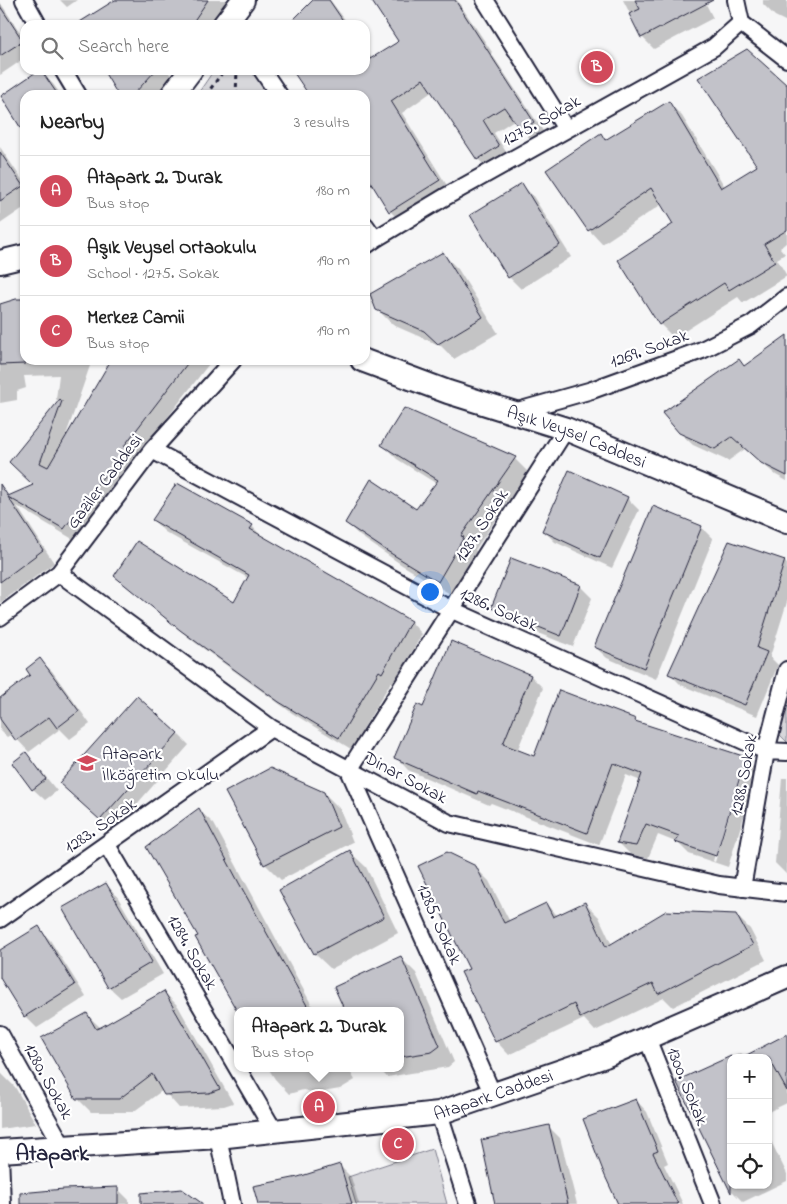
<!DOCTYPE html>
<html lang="en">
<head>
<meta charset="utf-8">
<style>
	body { margin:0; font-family:"Indie Flower",sans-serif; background:#f2f2f2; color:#222 }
	.controls { position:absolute; right:15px; bottom:15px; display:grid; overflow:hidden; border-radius:10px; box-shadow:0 1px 4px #0004 }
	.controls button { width:45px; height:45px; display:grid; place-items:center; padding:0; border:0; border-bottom:1px solid #e0e0e0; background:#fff; color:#222; font:25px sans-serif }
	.you { position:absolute; left:429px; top:591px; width:18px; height:18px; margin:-12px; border:4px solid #fff; border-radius:50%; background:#1a73e8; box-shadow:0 0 0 8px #1a73e833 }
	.badge { display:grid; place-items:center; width:32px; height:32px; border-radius:50%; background:#d1495b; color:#fff; font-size:16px; font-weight:700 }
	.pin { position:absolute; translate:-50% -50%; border:2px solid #fff; box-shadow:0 1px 5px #0006 }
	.popup { position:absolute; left:234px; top:1007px; width:170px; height:65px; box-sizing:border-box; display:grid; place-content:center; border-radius:10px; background:#fff; filter:drop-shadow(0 1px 4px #0005); font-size:16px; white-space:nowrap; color:#767676 }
	.popup b { font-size:19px; color:#222 }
	.popup::after { content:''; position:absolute; left:50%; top:100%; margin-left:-10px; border:10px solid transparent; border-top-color:#fff }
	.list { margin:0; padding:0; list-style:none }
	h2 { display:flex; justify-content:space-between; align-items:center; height:65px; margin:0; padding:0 20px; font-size:21px }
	h2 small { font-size:16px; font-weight:400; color:#767676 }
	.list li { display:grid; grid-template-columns:32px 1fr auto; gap:15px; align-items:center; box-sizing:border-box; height:70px; padding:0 20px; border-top:1px solid #e0e0e0 }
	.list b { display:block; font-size:19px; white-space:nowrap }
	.list p { margin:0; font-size:16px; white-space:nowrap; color:#767676 }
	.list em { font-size:16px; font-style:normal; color:#767676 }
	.icon { flex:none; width:28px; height:28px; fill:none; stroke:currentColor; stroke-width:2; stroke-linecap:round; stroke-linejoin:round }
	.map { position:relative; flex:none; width:787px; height:1204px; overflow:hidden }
	.search { position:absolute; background:#fff; box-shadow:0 1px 4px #0004; left:20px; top:20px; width:350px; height:55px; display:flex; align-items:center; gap:12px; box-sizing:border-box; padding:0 18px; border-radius:15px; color:#767676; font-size:19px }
	.panel { position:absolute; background:#fff; box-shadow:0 1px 4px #0004; left:20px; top:90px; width:350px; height:275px; border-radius:15px }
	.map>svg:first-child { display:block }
	.green { fill:#d7d7db; stroke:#7c7c8b }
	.shadow { fill:#0003; fill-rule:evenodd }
	.building { fill:#c2c2c9; stroke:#22223b }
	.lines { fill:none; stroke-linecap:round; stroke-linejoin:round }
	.street-casing { stroke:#22223b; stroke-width:20 }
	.secondary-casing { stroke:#22223b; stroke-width:26 }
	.path { stroke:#22223b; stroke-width:3; stroke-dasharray:4 4; stroke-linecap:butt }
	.street { stroke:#fff; stroke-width:16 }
	.secondary { stroke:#fff; stroke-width:22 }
	.labels { text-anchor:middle; stroke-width:4.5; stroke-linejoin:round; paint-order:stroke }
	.street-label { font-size:18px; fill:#22223b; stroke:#fff }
	.poi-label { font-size:18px; fill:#22223b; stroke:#fff; text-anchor:start }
	.district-label { font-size:22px; font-weight:bold; fill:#22223b; stroke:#fff }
</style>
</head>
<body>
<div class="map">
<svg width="787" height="1204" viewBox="0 0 787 1204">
	<rect width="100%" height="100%" fill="#f6f6f7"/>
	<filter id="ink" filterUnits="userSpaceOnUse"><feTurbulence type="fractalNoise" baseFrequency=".02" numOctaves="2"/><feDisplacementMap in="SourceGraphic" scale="10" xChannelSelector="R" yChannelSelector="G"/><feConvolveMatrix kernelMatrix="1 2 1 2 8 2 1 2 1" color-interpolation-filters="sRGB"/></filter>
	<g filter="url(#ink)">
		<!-- green -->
		<path class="green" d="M214 70H254L270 95H197Z
			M787 703V742L779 734Z
			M432 1149 447 1204H356L348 1177Z"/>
		<!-- shadow -->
		<path class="shadow" d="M60 0H77L67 7Z
			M150 0H230L213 25H169Z
			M315 0H330L349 25H289Z
			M373 0H457L492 52 491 53 545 134 533 142 522 130 514 120 494 133 510 158 490 171 478 159 433 91 402 113 451 192 402 223 390 211 365 171V95H313L294 70H365V48L372 59 397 44 399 41Z
			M623 0H704L713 18 654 49 642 37Z
			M763 0H787V22L775 16 763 4Z
			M0 2 25 40V58L0 75Z
			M104 70H167L172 77 155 95H120Z
			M41 72 53 84 61 95H25V133L3 98Z
			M787 87V242L780 248 785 254 777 259 787 276 743 303 738 297 674 338 660 324 619 260 674 225 662 204 602 244 589 230 600 134 606 140 669 103 682 116 725 187 758 166Z
			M0 147 25 184V207L0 224Z
			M522 185 533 196 571 257 521 289 509 277Z
			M443 254 458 269 498 333 454 359 441 346 393 325 377 309Z
			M25 300V360H92L65 438 112 360H212L136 458 76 541 17 506 54 563 0 603V496L1 500 35 486 11 462 59 402 56 399 59 375 24 376 26 388 17 391V400L0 403V305Z
			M787 337V481L776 475 745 449 728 461 693 445 679 432 745 367Z
			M383 445 515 459 528 472 475 550 477 552 452 595 402 565 360 536 346 523 417 511 437 484 397 459Z
			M627 498 639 510 612 568 555 542 543 530Z
			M153 520 252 526 263 538 411 622 422 634 394 683 391 682 351 749 292 713 193 641 128 587 116 576 234 604 248 578 165 532Z
			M701 527 713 539 656 679 607 658 595 647Z
			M512 559 580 586 592 598 573 647 505 620 493 608Z
			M784 561 787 564V602L770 657 778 665 757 716 681 685 669 673Z
			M451 642 531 676 543 688 517 751 534 757 635 720 638 724 745 758 758 771 728 867 689 854 678 843 658 835 648 858 631 855 618 842 641 781 626 775 599 845 491 803 489 805 408 770 396 757 424 708ZM743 764H745L715 862 713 861Z
			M40 660 52 671 90 724 70 739 60 729 29 752 12 734 7 737 0 730V699L32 676Z
			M177 733 189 745 113 831 73 795Z
			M26 754 37 766 57 791 45 800 33 789Z
			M782 778H787V875L775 863Z
			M324 793 340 809 353 842 281 880 265 864Z
			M199 810 214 824 315 1011H238L200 936Z
			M350 852 366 867 398 933 331 969 315 954 280 891Z
			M475 867 489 881 510 922 546 904 558 916 585 903 599 917 612 945 736 915 750 929 766 960 673 1007 664 998 595 1031 584 1019 509 1055 496 1041 471 969Z
			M106 884 117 896 163 974 121 998 109 987Z
			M38 928 50 940 86 997 37 1028 25 1016 0 976V952Z
			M401 958 416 973 454 1062 448 1067 387 1077 378 1068H400Z
			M164 992 178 1006 233 1103 224 1106 179 1108 163 1090 133 1112H91L77 1098 86 1014 101 1028Z
			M787 1035V1103L768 1112V1058H731V1185H768V1135L787 1174V1181L743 1202 730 1189 678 1082 741 1053 745 1057Z
			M268 1068H348L355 1080 340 1089 317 1093 303 1090 289 1094 275 1079Z
			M0 1072 15 1087 36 1124 0 1129Z
			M636 1100 647 1112 668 1163 664 1165 683 1204H619Z
			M548 1126 560 1138 577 1204H496Z
			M340 1166 351 1177 359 1204H259L298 1178Z
			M117 1188 129 1200V1204H27Z"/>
		<!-- building -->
		<path class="building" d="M115 0H208L191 25H75Z
			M313 0H329L346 25H288Z
			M371 0H455L534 122 521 131 504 107 483 120 499 146 477 160 423 79 391 101 440 180 389 212 365 173V95H309L292 70H365V62L396 43 398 41Z
			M635 0H713L641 38 629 14 640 9Z
			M0 6 23 41 0 56Z
			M747 49 787 85V230L764 244 775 262 729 290 724 283 659 325 618 260 673 224 651 188 588 231 546 170 601 133 605 140 669 101 721 188 757 166 698 78Z
			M39 70H41L58 95H25V135L1 96Z
			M103 70H156L133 95H118Z
			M0 152 23 186 0 201Z
			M522 183 560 245 508 278 470 215Z
			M443 252 483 317 438 344 424 331 376 310 370 294Z
			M16 299H25V364L0 365V304Z
			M787 335V476L761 463 732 437 715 449 679 433 662 413 739 359 744 366Z
			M111 360H190L124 446 128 448 98 483 64 529 8 497 43 550 0 582V484L8 496 33 485 9 462 60 399 62 401 40 463 48 467Z
			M404 408 516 457 461 536 464 537 438 582 387 551 345 523 371 479 416 509 438 480 381 445Z
			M569 470 628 497 600 558 542 531Z
			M177 483 253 525 250 529 411 621 382 673 379 671 339 738 279 702 180 630 114 576 137 541 234 602 249 575 152 520Z
			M653 506 702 526 644 668 594 647Z
			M729 541 785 560 757 648 767 652 745 705 668 674Z
			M511 558 581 585 561 636 491 608Z
			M451 641 531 675 503 744 534 756 559 690 636 719 635 721 746 757 716 856 675 842 679 836 646 824 636 846 617 843 642 774 613 763 587 833 478 791 477 794 394 758 417 704 423 707Z
			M40 658 79 711 57 728 49 717 16 741 0 719V698L30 675 26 669Z
			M137 696 178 733 100 820 59 783Z
			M26 752 46 779 32 790 12 763Z
			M270 768 324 792 339 827 264 865 225 792Z
			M199 808 239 883 310 1011H237L195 937 198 936 146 847Z
			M350 850 384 917 314 954 279 890Z
			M447 852 476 866 504 923 546 903 553 917 585 902 606 947 666 911 736 914 753 945 658 994 653 983 580 1018 574 1004 495 1042 461 972 469 969 418 866Z
			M106 883 152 962 108 988 62 908Z
			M39 926 75 985 24 1017 0 978V950Z
			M401 956 440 1046 432 1052 400 1057V1011H345L334 987Z
			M164 991 220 1089 209 1093 164 1095 152 1074 119 1099H76L41 1038 87 1013 96 1029 101 1027Z
			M787 1034V1091L769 1058H741Z
			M731 1056V1193L676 1081Z
			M636 1099 658 1151 653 1153 678 1204H618L605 1176 583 1119Z
			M549 1125 568 1204H495L481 1140Z
			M340 1164 352 1204H258L253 1186 298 1177Z
			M118 1187V1204H20V1193L64 1189Z
			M182 1189 203 1204H141V1193Z"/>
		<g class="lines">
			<defs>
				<path id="street" d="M24 0 38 25
					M485 0 566 129
					M741 23 787 59
					M63 70 78 95
					M262 70 279 95
					M365 225 375 239
					M365 246 375 239 445 197 714 47 741 23 736 0
					M514 412 592 390 702 350 751 325 787 297
					M152 450 450 609 766 751 787 752
					M59 573 271 728 449 823 719 885 787 893
					M0 617 59 573 152 450 233 360
					M107 845 274 1131
					M742 888 766 751 787 670
					M0 919 271 728
					M0 1034 63 1147
					M647 1038 713 1204
					M493 1095 349 770 566 429
					M439 1113 468 1204
					M218 1137 232 1204
					M0 1155 2 1204"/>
				<g id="secondary">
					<path d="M224 25 243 0"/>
					<path d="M172 95 191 70"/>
					<path d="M0 262 25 256"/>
					<path id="s1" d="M362 360 448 392 566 429 787 522"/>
					<path id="s2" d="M0 1151 218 1137 439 1113 605 1056 787 977"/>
				</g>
			</defs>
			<!-- street casing -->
			<use href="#street" class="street-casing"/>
			<!-- secondary casing -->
			<use href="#secondary" class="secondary-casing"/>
			<!-- path -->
			<path class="path" d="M206 95 224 70
				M236 95 237 70"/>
			<!-- street -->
			<use href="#street" class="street"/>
			<!-- secondary -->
			<use href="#secondary" class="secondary"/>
		</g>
	</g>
	<!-- icons -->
	<defs>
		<symbol id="school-bare" viewBox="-9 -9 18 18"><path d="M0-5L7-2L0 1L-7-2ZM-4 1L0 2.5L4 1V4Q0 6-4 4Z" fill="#d1495b" stroke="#fff" stroke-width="2.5" paint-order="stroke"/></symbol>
	</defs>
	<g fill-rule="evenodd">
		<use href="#school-bare" x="73" y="749" width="28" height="28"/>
	</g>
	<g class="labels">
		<!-- street labels -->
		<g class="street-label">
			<text transform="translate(541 120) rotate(-29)" y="6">1275. Sokak</text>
			<text transform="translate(649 348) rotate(-20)" y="6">1269. Sokak</text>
			<text dy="6" stroke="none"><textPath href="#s1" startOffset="228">Aşık Veysel Caddesi</textPath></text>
			<text transform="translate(104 481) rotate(-53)" y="6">Gaziler Caddesi</text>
			<text transform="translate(481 525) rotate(-57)" y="6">1287. Sokak</text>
			<text transform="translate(499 609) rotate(24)" y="6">1286. Sokak</text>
			<text transform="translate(743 775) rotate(-79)" y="6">1288. Sokak</text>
			<text transform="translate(406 777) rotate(28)" y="6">Dinar Sokak</text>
			<text transform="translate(100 825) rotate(-35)" y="6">1283. Sokak</text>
			<text transform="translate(440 924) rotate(66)" y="6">1285. Sokak</text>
			<text transform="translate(193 952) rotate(60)" y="6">1284. Sokak</text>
			<text transform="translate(49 1081) rotate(61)" y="6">1280. Sokak</text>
			<text transform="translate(688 1086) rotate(68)" y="6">1300. Sokak</text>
			<text dy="6" stroke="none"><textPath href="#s2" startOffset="498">Atapark Caddesi</textPath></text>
		</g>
		<!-- poi labels -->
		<g class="poi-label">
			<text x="102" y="759">Atapark<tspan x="102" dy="21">İlköğretim Okulu</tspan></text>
		</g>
		<!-- district labels -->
		<g class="district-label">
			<text x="52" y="1160">Atapark</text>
		</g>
	</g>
</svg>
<div class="controls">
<button>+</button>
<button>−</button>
<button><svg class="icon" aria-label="locate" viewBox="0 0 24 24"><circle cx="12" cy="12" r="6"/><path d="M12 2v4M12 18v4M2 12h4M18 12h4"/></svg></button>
</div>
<div class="you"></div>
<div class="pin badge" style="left:319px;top:1107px">A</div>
<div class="popup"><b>Atapark 2. Durak</b>Bus stop</div>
<div class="pin badge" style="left:597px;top:67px">B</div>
<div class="pin badge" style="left:398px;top:1144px">C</div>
<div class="search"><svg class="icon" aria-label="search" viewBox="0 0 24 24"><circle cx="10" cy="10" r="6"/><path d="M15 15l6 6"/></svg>Search here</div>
<section class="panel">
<h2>Nearby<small>3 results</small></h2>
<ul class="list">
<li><span class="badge">A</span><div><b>Atapark 2. Durak</b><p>Bus stop</p></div><em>180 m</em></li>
<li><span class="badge">B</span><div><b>Aşık Veysel Ortaokulu</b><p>School · 1275. Sokak</p></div><em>190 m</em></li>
<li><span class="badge">C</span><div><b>Merkez Camii</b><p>Bus stop</p></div><em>190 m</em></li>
</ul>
</section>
</div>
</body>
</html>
